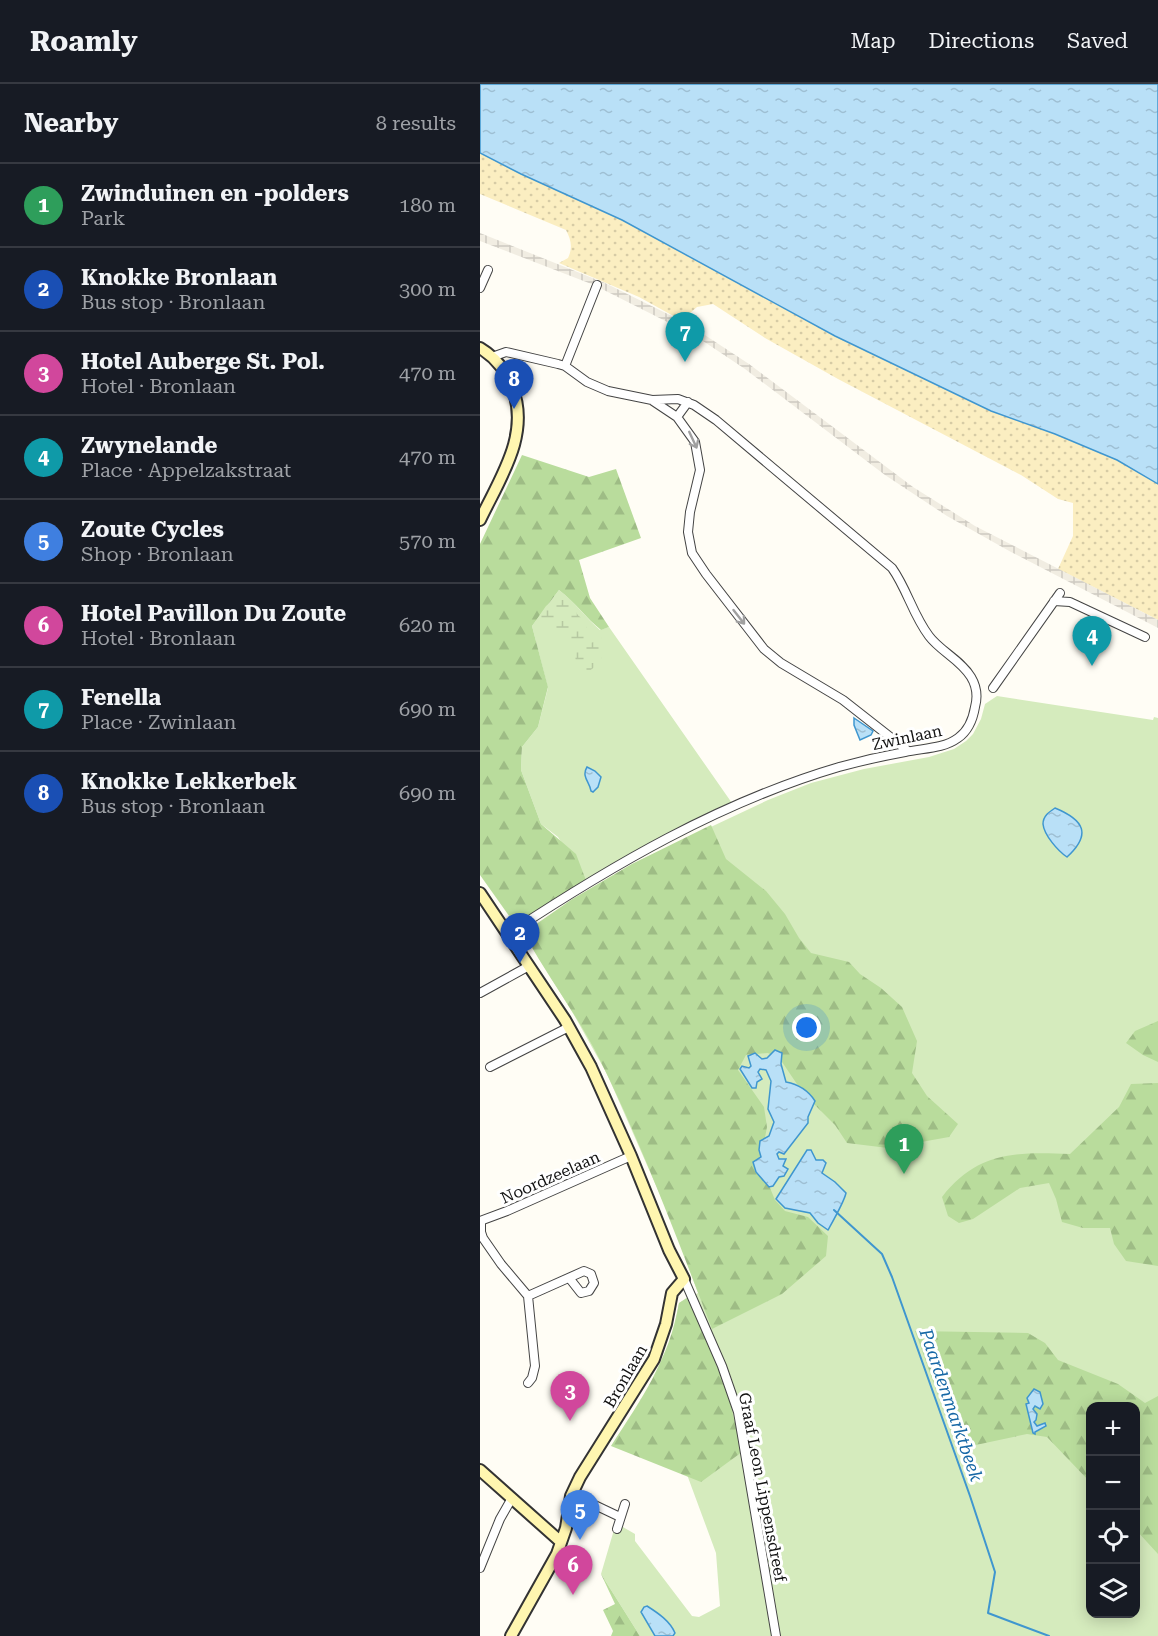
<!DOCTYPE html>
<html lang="en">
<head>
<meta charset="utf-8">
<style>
	body { margin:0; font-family:"Roboto Serif",serif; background:#242831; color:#f1f3f6 }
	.controls { position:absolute; right:18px; bottom:18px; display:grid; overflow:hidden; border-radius:12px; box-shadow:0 3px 15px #0003 }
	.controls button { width:54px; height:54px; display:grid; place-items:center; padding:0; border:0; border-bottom:2px solid #363941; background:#171b24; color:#f1f3f6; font:30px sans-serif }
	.you { position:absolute; left:327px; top:944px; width:21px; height:21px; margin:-15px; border:4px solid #fff; border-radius:50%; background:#1a73e8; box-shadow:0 0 0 9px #1a73e833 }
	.badge { display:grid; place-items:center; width:39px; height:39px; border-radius:50%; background:#d93025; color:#fff; font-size:20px; font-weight:700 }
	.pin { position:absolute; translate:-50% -50px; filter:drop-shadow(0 2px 3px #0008) }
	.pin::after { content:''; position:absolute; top:32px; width:21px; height:18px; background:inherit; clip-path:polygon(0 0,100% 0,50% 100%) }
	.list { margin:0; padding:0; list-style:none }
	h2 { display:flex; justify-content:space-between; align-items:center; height:78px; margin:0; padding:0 24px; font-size:26px }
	h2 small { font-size:20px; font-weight:400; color:#9ea1a6 }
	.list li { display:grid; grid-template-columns:39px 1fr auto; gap:18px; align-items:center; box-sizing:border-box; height:84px; padding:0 24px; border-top:2px solid #363941 }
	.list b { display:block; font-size:22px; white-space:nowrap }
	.list p { margin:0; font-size:20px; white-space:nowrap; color:#9ea1a6 }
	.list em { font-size:20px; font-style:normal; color:#9ea1a6 }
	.icon { flex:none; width:33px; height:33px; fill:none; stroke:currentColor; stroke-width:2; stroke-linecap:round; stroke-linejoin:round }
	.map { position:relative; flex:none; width:678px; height:1552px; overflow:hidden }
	header { display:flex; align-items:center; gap:36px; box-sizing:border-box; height:84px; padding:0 30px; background:#171b24; border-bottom:2px solid #363941 }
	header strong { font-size:28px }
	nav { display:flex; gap:33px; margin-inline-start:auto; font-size:21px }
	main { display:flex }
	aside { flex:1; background:#171b24 }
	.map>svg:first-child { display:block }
	.grass { fill:#d5ebbd; fill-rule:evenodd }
	.forest { fill:url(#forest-firs) }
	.wetland { fill:url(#wetland-marsh) }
	.sand { fill:url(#sand-dots) }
	.plaza { fill:url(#plaza-grid) }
	.water { fill:url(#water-ripples); stroke:#3f96cf; stroke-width:1.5 }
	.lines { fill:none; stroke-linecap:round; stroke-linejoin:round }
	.stream { stroke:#3f96cf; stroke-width:2 }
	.street-casing { stroke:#444; stroke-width:10 }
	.secondary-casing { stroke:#333; stroke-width:14 }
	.street { stroke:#fff; stroke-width:8 }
	.secondary { stroke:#fff6b0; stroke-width:10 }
	.oneway { stroke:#a0a0a0 }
	.labels { text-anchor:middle; stroke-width:6; stroke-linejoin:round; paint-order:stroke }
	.street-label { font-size:16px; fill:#111; stroke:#fff }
	.water-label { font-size:18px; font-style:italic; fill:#1768a6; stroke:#fff }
</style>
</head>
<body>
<header>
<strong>Roamly</strong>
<nav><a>Map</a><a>Directions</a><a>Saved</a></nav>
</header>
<main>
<aside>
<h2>Nearby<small>8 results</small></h2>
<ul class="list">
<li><span class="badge" style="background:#2e9e5b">1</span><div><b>Zwinduinen en -polders</b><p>Park</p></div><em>180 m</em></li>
<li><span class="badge" style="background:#1a4fb4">2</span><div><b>Knokke Bronlaan</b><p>Bus stop · Bronlaan</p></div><em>300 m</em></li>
<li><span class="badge" style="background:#d1479c">3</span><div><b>Hotel Auberge St. Pol.</b><p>Hotel · Bronlaan</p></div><em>470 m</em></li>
<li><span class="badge" style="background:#0f9aa8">4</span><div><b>Zwynelande</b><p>Place · Appelzakstraat</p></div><em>470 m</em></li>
<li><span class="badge" style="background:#3f7fe0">5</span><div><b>Zoute Cycles</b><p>Shop · Bronlaan</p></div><em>570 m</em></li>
<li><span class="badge" style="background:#d1479c">6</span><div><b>Hotel Pavillon Du Zoute</b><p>Hotel · Bronlaan</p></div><em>620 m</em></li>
<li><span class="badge" style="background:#0f9aa8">7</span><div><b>Fenella</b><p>Place · Zwinlaan</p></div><em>690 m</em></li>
<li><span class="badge" style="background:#1a4fb4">8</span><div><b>Knokke Lekkerbek</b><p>Bus stop · Bronlaan</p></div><em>690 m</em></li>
</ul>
</aside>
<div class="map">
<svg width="678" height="1552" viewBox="0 0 678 1552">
	<defs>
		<pattern id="forest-firs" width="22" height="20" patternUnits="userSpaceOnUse" patternTransform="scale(1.5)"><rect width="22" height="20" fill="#b9dc9c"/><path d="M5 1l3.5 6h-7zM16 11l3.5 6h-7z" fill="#9ebc85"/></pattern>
		<pattern id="wetland-marsh" width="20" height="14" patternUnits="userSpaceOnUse" patternTransform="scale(1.5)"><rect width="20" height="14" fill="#d5ebbd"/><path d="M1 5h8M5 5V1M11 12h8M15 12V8" fill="none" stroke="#b6c8a1"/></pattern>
		<pattern id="sand-dots" width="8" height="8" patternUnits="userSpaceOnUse" patternTransform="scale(1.5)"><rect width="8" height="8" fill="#fbeec1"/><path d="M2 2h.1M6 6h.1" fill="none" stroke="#d6cba5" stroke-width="1.8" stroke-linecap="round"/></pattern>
		<pattern id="plaza-grid" width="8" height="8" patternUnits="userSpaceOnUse" patternTransform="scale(1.5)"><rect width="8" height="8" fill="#f1ede2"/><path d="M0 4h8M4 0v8" fill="none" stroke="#cecac1"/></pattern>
		<pattern id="water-ripples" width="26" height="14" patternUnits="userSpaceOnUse" patternTransform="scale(1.5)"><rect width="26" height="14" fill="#b9e0f7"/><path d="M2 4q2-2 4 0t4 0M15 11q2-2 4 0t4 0" fill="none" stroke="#9ebfd3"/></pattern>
	</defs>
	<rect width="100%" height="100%" fill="#fffdf5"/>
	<!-- grass -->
	<path class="grass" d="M79 506C95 518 105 533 120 546L129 543 254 722 107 799 78 753 61 740 41 686 42 663 58 643 68 604 52 542Z
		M517 612 673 636 674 633 678 634V1552H160L121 1490 136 1439 155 1450V1457L212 1532 219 1533 240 1522 236 1469 172 1296 192 1253 199 1219 218 1209 192 1138 127 990 94 931 47 855 48 847 91 816 152 780 288 716 331 699 384 685 449 673 474 665 486 657 493 650 501 635 505 620ZM610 1322H656V1530H610Z"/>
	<!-- forest -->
	<path class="forest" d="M42 371 109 393 136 385 161 454 99 476 110 514 129 543 121 546C106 534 95 518 79 506L52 542 68 603 58 643 42 663 41 686 61 740 96 770 107 799 37 843 0 791V460Z
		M231 741 246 775 286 807 305 830 319 854 331 869 369 878 380 890 401 904 422 923 437 957 432 989 447 1012 478 1040 469 1053 408 1064 367 1059 355 1041 323 1009 300 975 288 969 266 971 258 986 284 1023 287 1043 283 1064 288 1099 295 1116 305 1127 328 1133 348 1152 346 1172 302 1210 232 1245C197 1154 163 1063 120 976 99 934 70 896 47 855L49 845 91 816 152 780Z
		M678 937V978L663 971 646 959 655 947Z
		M678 999V1182L646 1177 634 1160 630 1144H603L582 1138 576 1115 569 1099 540 1104 493 1135 479 1139 468 1132 462 1113C498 1067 537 1068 590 1070L639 1023 651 1000Z
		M208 1213 246 1302 262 1368 221 1398 131 1362C162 1314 189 1276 199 1219Z
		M435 1247 548 1249 565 1259 578 1276 638 1300 665 1319 678 1312V1470L656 1446V1322H610V1398L567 1353 547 1350 477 1365Z
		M121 1490 160 1552H131L133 1547 123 1526 135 1520Z"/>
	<!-- wetland -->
	<path class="wetland" d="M82 509 86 515 92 518 97 530 105 538 110 559 114 558 116 551 121 553C125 575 122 577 106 590L97 586 94 563 86 557 82 550 56 540 55 538 66 522Z"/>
	<!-- sand -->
	<path class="sand" d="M0 69 41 90 142 136 355 252 511 327 575 350 637 376 678 400V536L578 485 593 452V419L578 415 541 391 358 295 285 254 233 220 217 223 209 230 208 240 159 213 79 179 88 174C93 163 91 156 86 146L0 110Z"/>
	<!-- plaza -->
	<path class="plaza" d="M0 149 125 199 208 240 269 280 433 403 495 442 678 536V544L531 468 467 432 405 391 265 285 217 253 114 201 0 157Z"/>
	<!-- water -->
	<path class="water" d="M0 0H678V400L637 376 575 350 511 327 355 252 142 136 41 90 0 69Z
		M374 634 393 647 391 651 380 656 374 641Z
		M107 683 115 687 121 693 118 703 113 708 111 707C110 698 101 693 107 683Z
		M575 724C604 736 612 750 587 773 578 767 564 751 563 740 563 732 569 728 575 724Z
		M295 966 302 969 301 980 306 998C317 1000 328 1006 335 1017L328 1033V1039L304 1070 299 1068 297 1070 299 1075H306L303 1082 308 1085 304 1092 299 1093 293 1102 289 1103 276 1088 273 1078 281 1073 279 1066 280 1057 289 1052 294 1038 288 1025 291 997 286 986 280 985 278 988 282 995 277 998 276 1004H272L260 985 262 982 269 984 271 982 268 972 275 969 282 975 287 974Z
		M327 1066H331L336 1076H343L346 1079 342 1089 355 1098 366 1109C364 1118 353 1137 348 1146L338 1139 330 1129 305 1124 296 1115Z
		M554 1305 560 1308 563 1320 560 1325 555 1322 553 1325 557 1330 556 1336 554 1338 557 1342 565 1339 566 1342 555 1348V1350L553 1349 546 1320 549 1319 547 1314Z
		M167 1522C178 1529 190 1537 195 1549L193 1552H175L161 1528 164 1523Z"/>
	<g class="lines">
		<!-- stream -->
		<path class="stream" d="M354 1126 402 1170 412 1193 490 1412 515 1488 508 1529 569 1552"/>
		<defs>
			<path id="street" d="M0 204 8 186
				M12 273 26 268 78 280 85 282 107 298 128 307 172 316 198 315 214 321 236 336 412 484C427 505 433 531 449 552 460 567 481 576 491 593 497 603 498 612 495 623 493 635 488 647 478 654 463 665 443 664 425 668 403 672 381 677 359 683 240 718 131 782 28 850
				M85 282 117 201
				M173 317 197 333 215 358 220 386 210 428 208 448 212 469 226 490 284 565 301 579 363 616 428 667
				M197 333 208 318
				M574 517 590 518 665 553
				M513 604 580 509
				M0 909 49 882
				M10 983 89 943
				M0 1137 27 1127 151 1072
				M1 1137V1148L3 1154 21 1180 48 1212 55 1282 52 1294 48 1299
				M204 1195 242 1282 258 1328 296 1552
				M48 1212 104 1187 111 1190 114 1199 109 1207 101 1209 90 1195
				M91 1412 100 1414 140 1433
				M137 1445 145 1420
				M0 1484 20 1435 32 1414"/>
			<path id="secondary" d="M0 264C15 273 26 287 32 303 51 350 20 394 0 436
				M0 809 85 936 111 983 151 1072 189 1166 204 1195 192 1209 186 1240 174 1275 100 1393 91 1412 86 1444 77 1470 31 1552
				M0 1386 81 1458"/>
		</defs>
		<!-- street casing -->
		<use href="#street" class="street-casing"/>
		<!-- secondary casing -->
		<use href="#secondary" class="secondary-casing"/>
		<!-- street -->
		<use href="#street" class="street"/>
		<!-- secondary -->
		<use href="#secondary" class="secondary"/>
	</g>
	<!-- one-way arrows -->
	<defs><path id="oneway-shaft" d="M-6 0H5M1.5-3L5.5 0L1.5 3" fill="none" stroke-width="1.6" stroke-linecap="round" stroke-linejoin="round" transform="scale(1.5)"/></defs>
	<g class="oneway">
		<use href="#oneway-shaft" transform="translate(213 356) rotate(65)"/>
		<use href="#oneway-shaft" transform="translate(259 533) rotate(52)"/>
	</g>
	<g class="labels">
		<!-- street labels -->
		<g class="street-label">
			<text transform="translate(427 653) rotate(-12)" y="6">Zwinlaan</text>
			<text transform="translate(70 1093) rotate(-24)" y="6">Noordzeelaan</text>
			<text transform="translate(145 1292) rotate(-60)" y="6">Bronlaan</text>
			<text transform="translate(283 1403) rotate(79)" y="6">Graaf Leon Lippensdreef</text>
		</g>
		<!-- water labels -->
		<g class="water-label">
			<text transform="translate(471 1321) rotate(71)" y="6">Paardenmarktbeek</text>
		</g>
	</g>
</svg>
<div class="controls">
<button>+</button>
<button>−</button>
<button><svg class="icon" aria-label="locate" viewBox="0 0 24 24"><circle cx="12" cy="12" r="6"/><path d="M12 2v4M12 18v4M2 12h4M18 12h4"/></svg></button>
<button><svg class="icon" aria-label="layers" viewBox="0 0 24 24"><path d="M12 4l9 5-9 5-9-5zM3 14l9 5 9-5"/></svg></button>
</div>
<div class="you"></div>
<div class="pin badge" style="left:424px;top:1090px;background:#2e9e5b">1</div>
<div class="pin badge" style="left:40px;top:879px;background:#1a4fb4">2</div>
<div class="pin badge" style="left:90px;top:1337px;background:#d1479c">3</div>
<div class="pin badge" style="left:612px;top:582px;background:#0f9aa8">4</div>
<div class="pin badge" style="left:100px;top:1456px;background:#3f7fe0">5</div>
<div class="pin badge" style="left:93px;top:1511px;background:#d1479c">6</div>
<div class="pin badge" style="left:205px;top:278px;background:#0f9aa8">7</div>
<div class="pin badge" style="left:34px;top:325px;background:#1a4fb4">8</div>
</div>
</main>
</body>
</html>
